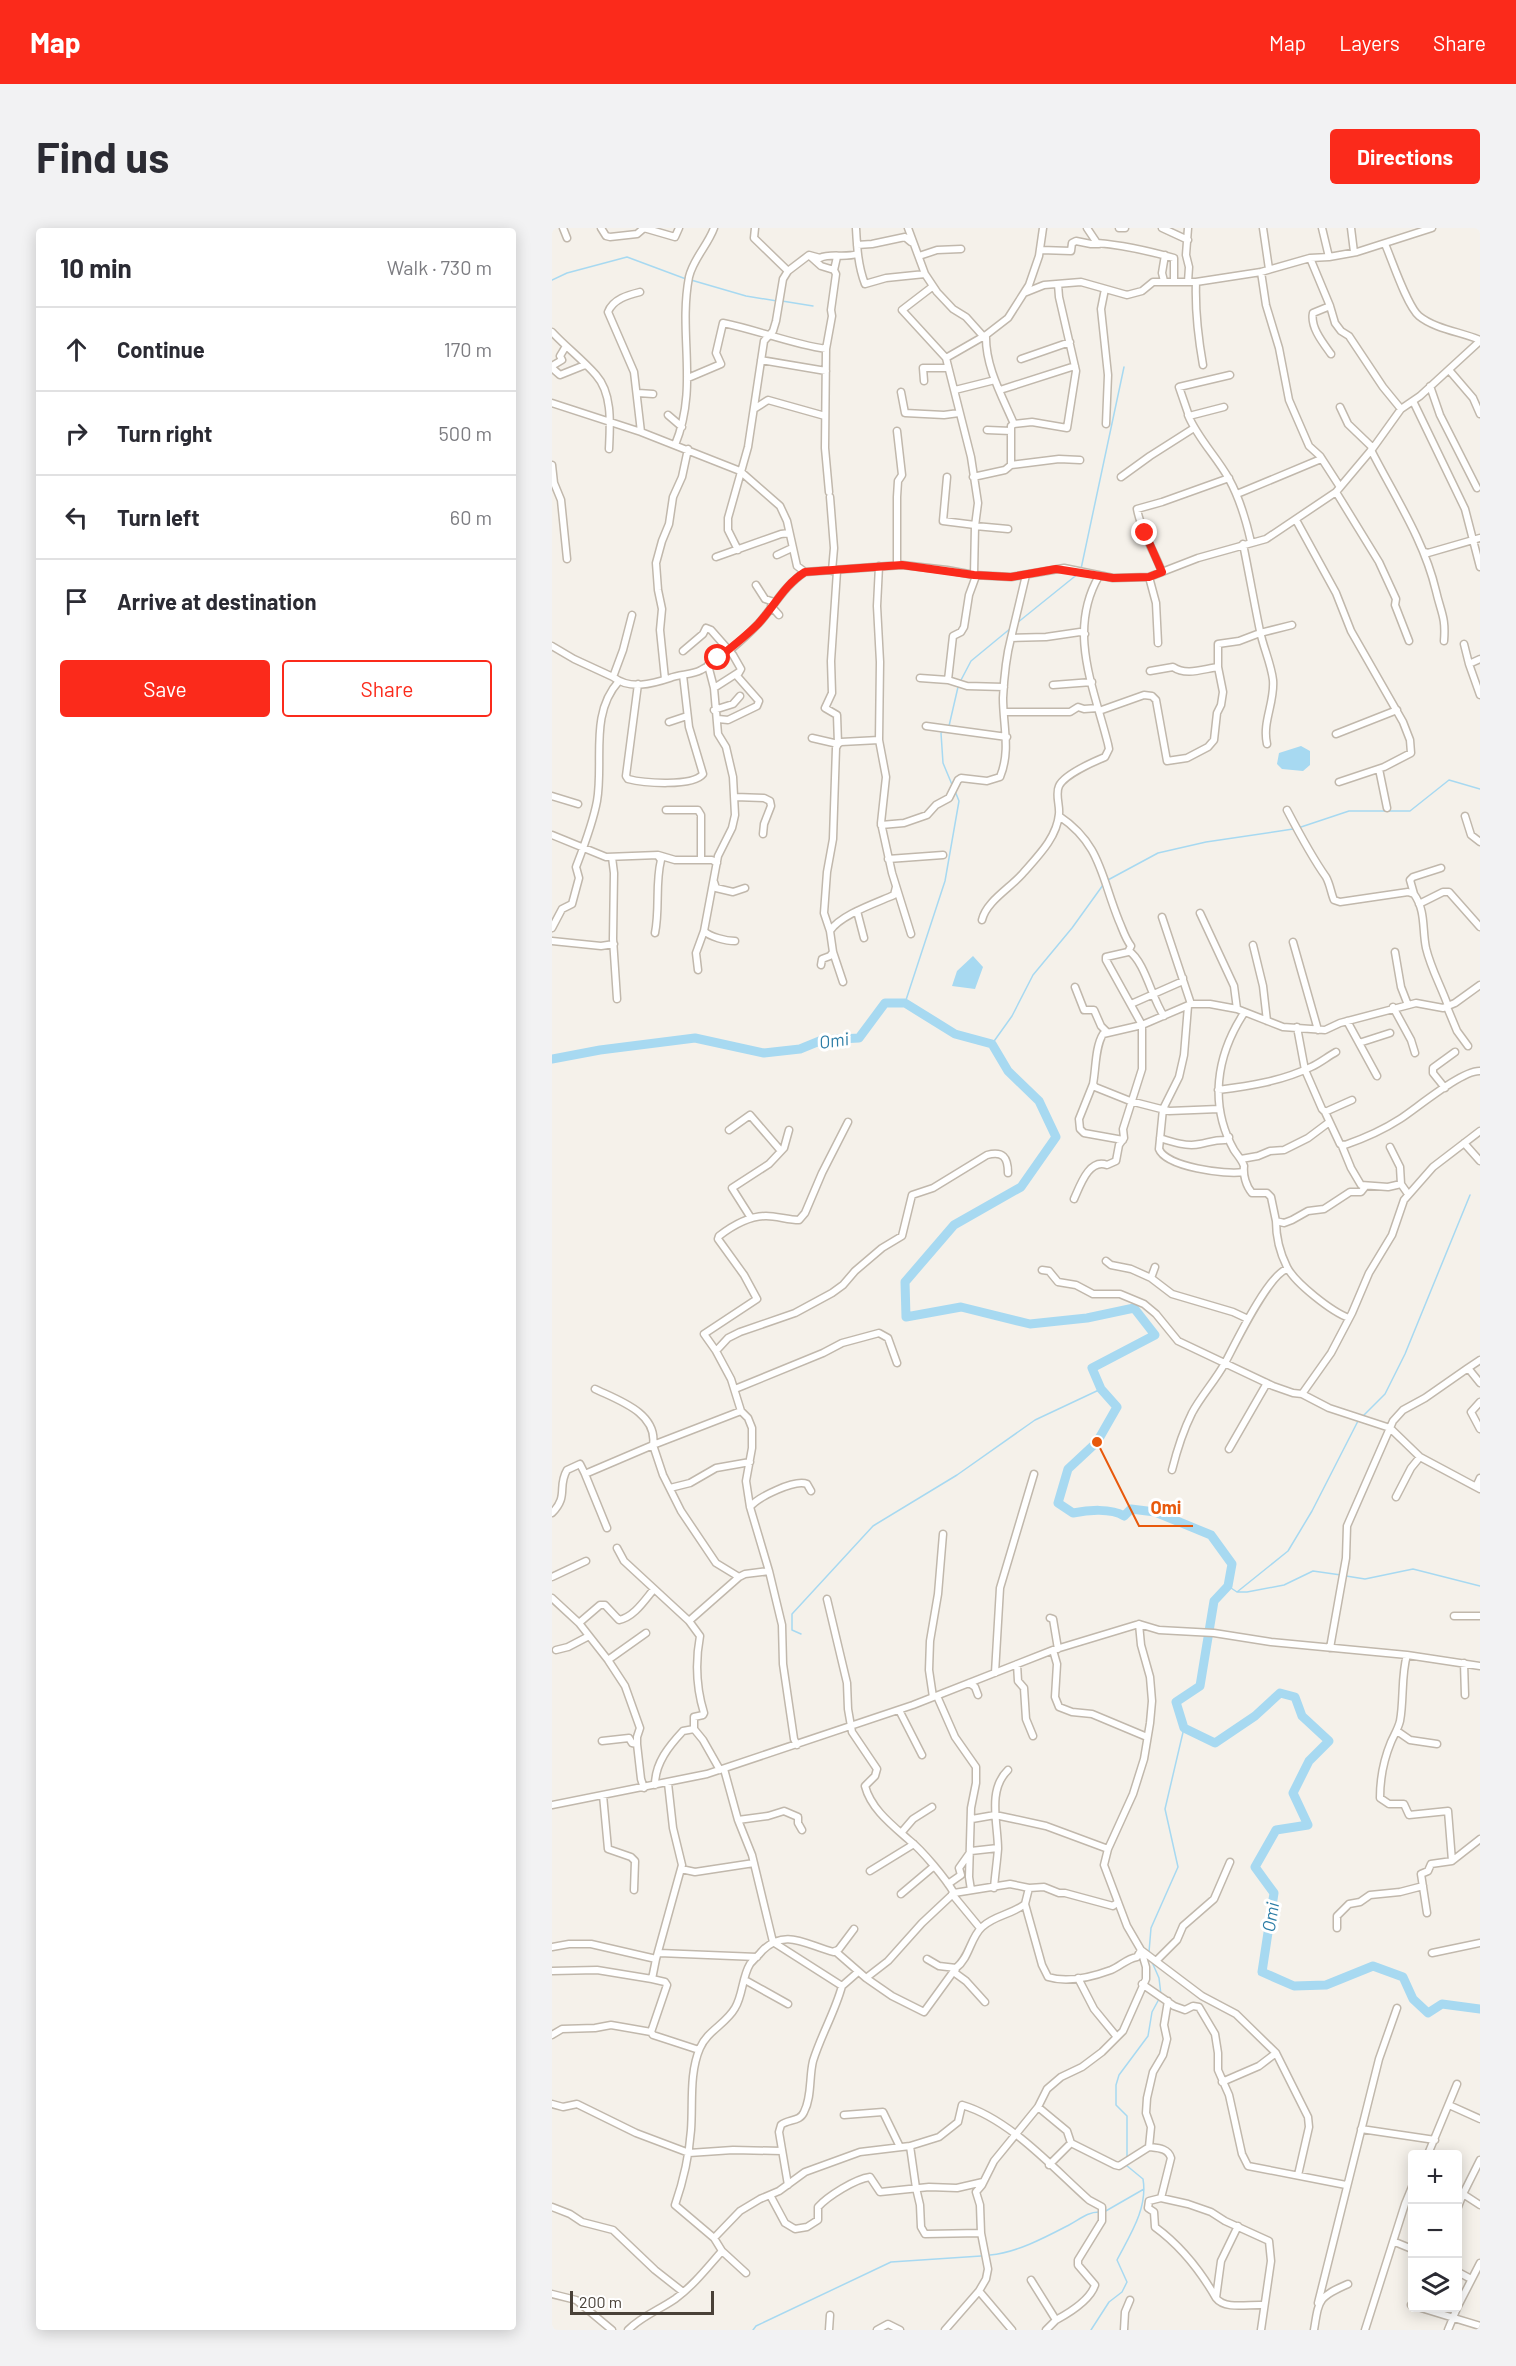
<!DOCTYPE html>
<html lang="en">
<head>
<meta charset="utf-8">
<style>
	body { margin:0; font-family:Barlow,sans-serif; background:#f2f2f3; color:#2b2b33 }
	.controls { position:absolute; right:18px; bottom:18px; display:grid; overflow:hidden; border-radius:6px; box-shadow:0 3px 15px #0003 }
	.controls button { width:54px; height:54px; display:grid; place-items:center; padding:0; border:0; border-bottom:2px solid #e1e1e2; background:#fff; color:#2b2b33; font:30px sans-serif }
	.scale { position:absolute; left:18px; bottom:15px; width:144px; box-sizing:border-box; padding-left:6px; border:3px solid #494138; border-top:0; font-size:16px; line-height:21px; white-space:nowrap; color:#494138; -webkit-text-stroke:4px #fff; paint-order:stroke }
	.stop { position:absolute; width:18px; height:18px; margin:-14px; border:4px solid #fb2a1b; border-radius:50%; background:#fff }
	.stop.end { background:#fb2a1b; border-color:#fff; box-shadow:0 2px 6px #0008 }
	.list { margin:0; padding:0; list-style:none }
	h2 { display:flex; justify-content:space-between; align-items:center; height:78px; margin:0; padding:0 24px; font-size:26px }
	h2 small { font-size:20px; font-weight:400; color:#7c7c81 }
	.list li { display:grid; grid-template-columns:39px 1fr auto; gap:18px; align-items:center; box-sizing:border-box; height:84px; padding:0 24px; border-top:2px solid #e1e1e2 }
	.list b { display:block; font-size:22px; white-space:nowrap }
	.list em { font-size:20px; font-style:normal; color:#7c7c81 }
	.actions { display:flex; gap:12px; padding:18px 24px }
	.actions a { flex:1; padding:14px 0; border:2px solid #fb2a1b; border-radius:6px; text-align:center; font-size:21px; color:#fb2a1b }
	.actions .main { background:#fb2a1b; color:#fff }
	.icon { flex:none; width:33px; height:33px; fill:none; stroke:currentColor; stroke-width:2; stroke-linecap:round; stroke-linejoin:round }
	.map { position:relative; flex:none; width:928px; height:2102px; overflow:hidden; border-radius:6px }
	header { display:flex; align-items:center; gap:36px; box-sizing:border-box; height:84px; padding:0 30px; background:#fb2a1b; color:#fff }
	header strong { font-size:28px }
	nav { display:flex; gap:33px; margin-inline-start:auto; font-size:21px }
	.intro { display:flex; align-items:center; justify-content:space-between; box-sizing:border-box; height:144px; padding:0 36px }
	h1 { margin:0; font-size:42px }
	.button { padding:15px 27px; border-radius:6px; background:#fb2a1b; color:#fff; font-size:21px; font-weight:700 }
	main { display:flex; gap:36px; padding:0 36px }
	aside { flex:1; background:#fff; border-radius:6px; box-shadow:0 3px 15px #0003 }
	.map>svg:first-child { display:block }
	.water { fill:#a7d9f1 }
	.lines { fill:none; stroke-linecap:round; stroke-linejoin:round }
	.stream { stroke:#a7d9f1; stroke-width:1.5 }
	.river { stroke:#a7d9f1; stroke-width:9 }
	.minor-casing { stroke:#c1b8ac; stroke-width:9 }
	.minor { stroke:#fff; stroke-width:6 }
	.route { stroke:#fb2a1b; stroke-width:8 }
	.labels { text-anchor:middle; stroke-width:6; stroke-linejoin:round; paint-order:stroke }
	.water-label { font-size:18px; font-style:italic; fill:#2c7da6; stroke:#fff }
	.leader { fill:none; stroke:#e8590c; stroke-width:2 }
	.callout-dot { fill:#e8590c; stroke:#fff; stroke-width:2 }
	.callout-label { font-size:18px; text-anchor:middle; font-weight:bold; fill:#e8590c; stroke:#fff; stroke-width:6; stroke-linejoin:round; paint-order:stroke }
</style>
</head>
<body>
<header>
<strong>Map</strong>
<nav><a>Map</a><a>Layers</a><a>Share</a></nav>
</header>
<div class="intro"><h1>Find us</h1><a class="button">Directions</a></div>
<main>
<aside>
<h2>10 min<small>Walk · 730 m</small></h2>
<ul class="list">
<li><svg class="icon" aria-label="ahead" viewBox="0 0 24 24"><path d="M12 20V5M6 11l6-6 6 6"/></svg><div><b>Continue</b></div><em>170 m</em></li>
<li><svg class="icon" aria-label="right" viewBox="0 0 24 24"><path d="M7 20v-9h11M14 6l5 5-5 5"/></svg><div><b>Turn right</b></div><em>500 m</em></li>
<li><svg class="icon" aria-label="left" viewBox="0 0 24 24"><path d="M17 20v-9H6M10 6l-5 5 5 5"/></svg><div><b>Turn left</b></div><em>60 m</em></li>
<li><svg class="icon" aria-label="arrive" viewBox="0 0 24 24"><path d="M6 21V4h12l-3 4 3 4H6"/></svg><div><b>Arrive at destination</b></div></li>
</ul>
<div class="actions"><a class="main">Save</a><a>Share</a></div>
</aside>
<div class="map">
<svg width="928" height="2102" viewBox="0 0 928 2102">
	<rect width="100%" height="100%" fill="#f5f1ea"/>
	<!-- water -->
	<path class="water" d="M749 518 758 523V537L751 543 730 541 725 536 727 525Z
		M421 728 431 739 423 761 400 758 405 743Z"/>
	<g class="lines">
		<!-- stream -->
		<path class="stream" d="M0 52 15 45 75 29 134 51
			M139 52 194 68 225 73
			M230 73 261 78
			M529 341 572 139
			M465 395 527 345
			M408 454 419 433 459 400
			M397 498 406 459
			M392 503 389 505 391 535 401 559
			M746 600 797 583H858L897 552 928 561
			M554 653 606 625 654 614 741 601
			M353 775 393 653 407 573 403 563
			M440 816 460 788 481 747 520 700 551 657
			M811 1188 833 1166 853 1126 918 967
			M794 1348 813 1351 861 1341 928 1358
			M676 1358 685 1364H695L732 1357 761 1343 789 1347
			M685 1364 736 1323 760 1283 807 1191
			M249 1406 240 1402V1386L321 1298 405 1247 483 1192 549 1161
			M597 1724 599 1700 626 1639 613 1581 632 1500
			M600 1734 607 1750 609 1767
			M575 1929V1888L564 1877V1857L567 1847 596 1808 600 1784 607 1771
			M552 1984 592 1961
			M438 2027C464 2025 494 2009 517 1997 527 1992 535 1984 547 1984
			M201 2102 204 2098 339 2034 429 2028
			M539 2102 557 2074 570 2064 575 2054 565 2032C578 2007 596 1980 591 1951L574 1937"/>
		<!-- river -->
		<path class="river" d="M0 831 48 822 143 810 212 825 248 821 270 812 307 810 333 775H353L403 806 440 816 456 843 487 873 504 909 469 959 402 997 353 1054 354 1089 409 1079 478 1096 535 1090 582 1080 603 1107 540 1140 549 1161 565 1179 545 1214 516 1241 506 1275 521 1285C536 1282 559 1280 572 1288L579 1281 603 1284 659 1307 680 1336 676 1358 662 1373 648 1458 624 1474 632 1500 663 1515 703 1488 728 1465 743 1469 750 1488 777 1513 757 1533 741 1565 756 1597 724 1602 703 1639 722 1665 710 1744 742 1758 774 1757 821 1738 851 1749 861 1771 876 1785 890 1776 928 1781"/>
		<defs>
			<path id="minor" d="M11 0 15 10
				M49 0 54 8 58 9 85 6 92 0 123 9 127 0
				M203 0 202 10 236 43
				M304 0C305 19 306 38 313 56L334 50 373 46
				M356 0 373 46 385 64 401 81 414 89 431 108
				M491 0 487 28 477 57 456 90 434 107 394 130 419 229 426 275 423 298 422 347 459 349 512 340 561 350 597 349 646 330 714 311 784 264 821 220 849 181 868 168 928 113
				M535 0 545 15C571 17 597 23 622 30V53
				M567 0H573
				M610 0 636 12
				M636 0 634 27 637 39 636 54
				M711 0 717 41
				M770 0 777 29
				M799 0 802 24
				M833 16C840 32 855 78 867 88 883 101 909 104 928 112
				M305 17 320 16 353 9 359 14
				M489 22 519 23 520 15 524 13 539 16H547
				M367 28 385 22 409 21
				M259 29 269 38 282 42
				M758 30 778 78 783 95 789 103 797 108 831 159 849 181
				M709 44 714 77 727 120 737 172 757 218 768 228 788 259
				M612 53 610 45 613 27
				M644 54C643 82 646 109 651 137
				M380 59 350 82 394 130
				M553 61 549 81 556 147 554 196
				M88 64C76 67 61 71 56 84L82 144 89 204
				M472 65 492 57 529 54 575 67 590 63 601 54H644L709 44 758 30 777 29 805 24 880 0
				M778 78 761 85C758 99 771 115 779 126
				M0 104C14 119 31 132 44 147 61 166 58 198 57 221
				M434 107C433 138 450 168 462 196L459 198V237
				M469 131 518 114
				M209 132 274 143
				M0 138 10 132 8 128 14 118
				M0 140 8 147 33 137
				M897 142 921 170 928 186
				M136 150 169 136 164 125 171 95C206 102 239 116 274 121
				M372 153 371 140H396
				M878 158 888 187 925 260
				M403 162 443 152
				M448 162 523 138
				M349 164 353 185 392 187 407 185
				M86 165 101 166
				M861 173 913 281 928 339
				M0 175 89 204 188 243 228 278 235 293 245 338 253 344 350 337 395 342 422 347
				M672 179 637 188 627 159 678 147
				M788 179 796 196 821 220
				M202 181 216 172 273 188
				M116 187 130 199
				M636 187C646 211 665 229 677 251 688 271 694 292 699 314
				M462 196 480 194 515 200 524 143 507 69 506 56
				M435 202 459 203
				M123 217C147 159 126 107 137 49 141 31 156 17 162 0
				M819 222C843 269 872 312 884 363 889 385 894 389 892 413
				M0 237 2 255 9 272 15 331
				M395 249 391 293 423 297
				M421 249 453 242 459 237 507 231 528 232
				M569 249 598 228 642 200
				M277 264 273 220 274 121 280 88 279 82 284 46 282 42 285 29
				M784 264 827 334 844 371 843 377 857 413
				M685 266 769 231
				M278 269 282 320 280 343
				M744 292 784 365 799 403 851 494 858 512 859 525 832 539 787 554
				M423 298 456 301
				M691 316C697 345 702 374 708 403 711 419 719 435 721 452 723 474 710 494 715 516
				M186 322 176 302V290L196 219 212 113 221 103 224 93 231 51 236 43 257 27 268 30C278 25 293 30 305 26
				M873 324 876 325 928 310
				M225 327 240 320
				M164 329 229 306 237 305
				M345 337V269L346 253 350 247 345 203
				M327 338 325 378 328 434 327 512 334 549 329 595 340 645 359 706
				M610 344C602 323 589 303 585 281L610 274 677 250
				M597 349 604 375 606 415
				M204 357 213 371 222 374
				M219 378 227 387
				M80 387 71 422 61 449C78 462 100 456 118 450 128 446 140 447 149 442 167 433 193 410 207 395 222 378 233 357 253 344
				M459 410 474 347
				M912 416 917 436 928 431
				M0 418 22 431 61 449
				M131 423 151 406 154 400 159 402 181 427 189 441 185 448 207 473 205 478 176 492 166 491
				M917 436 928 467
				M598 443 621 439C634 448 651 441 666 439
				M368 450 396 452 415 458 452 459
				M113 451 108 402 110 381 106 362 104 335 110 313 117 296 121 269 130 249 136 221
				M396 452 401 408 409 404 412 399 417 367 424 348
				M86 456 74 548 76 551C91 555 141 559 151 546L137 499 131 447
				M501 457 540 454
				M162 460 187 444
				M162 482 181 476 188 468
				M547 483 592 467 600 468 604 472 615 533 635 530 656 519 662 512 665 485 669 477 671 464 666 439V416L687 413 708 405 740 397
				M452 484H518L526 479 532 481 546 480
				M117 494 135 488
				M374 498 455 509
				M784 506 845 482
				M260 510 286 516 285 487 273 480 280 465 279 433 285 343
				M827 541 835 580
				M0 568 26 576
				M183 569 212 570 218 573 219 578 212 596 211 606
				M114 582H146L149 587V632
				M735 582C747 605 759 628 774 649 778 656 779 665 782 672L788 674 856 664 862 666C874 683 870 701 874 720 879 741 889 758 896 778
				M507 588C549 616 549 649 567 693 571 702 573 710 579 718L576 724 554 729V732L590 797V841L571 901 572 910 567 917 564 933 555 937C537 930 528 958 522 971
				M913 588 919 607 928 614
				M329 597 352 595 375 587 384 577 397 570 406 552 409 550 435 553 448 549C459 523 451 497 451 470 452 450 454 429 459 410L494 409 528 404 533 406
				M0 607 54 629 106 627 123 632H160L165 635
				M60 629 62 645 61 711 65 771
				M336 631 391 627
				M162 654 164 660 181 664 193 660
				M862 666 858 652 861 649 889 640
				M867 676 891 664H897L928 699
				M305 683 312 710
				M648 685 682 758 685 781
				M610 689 639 776
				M430 692C434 673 460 659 472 644 487 627 505 609 507 586 508 577 503 566 507 558 512 547 541 534 553 529L557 521 556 516C542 460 515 403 547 348
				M0 700 10 681 20 676 27 650 24 639C32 618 41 595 45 573 52 533 37 486 67 453
				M152 703C158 709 174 713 183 713
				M278 703 272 685 275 644 281 611 284 520 286 516 289 514 327 512
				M103 705C108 680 103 656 109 632L106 628
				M0 713 49 718 62 716
				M741 714 766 802
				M701 717 711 758 715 793
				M577 723C593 734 600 771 612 788
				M843 724 849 759 856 777
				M269 737 270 731 278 728 281 724
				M146 742 144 725 152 703 166 628 180 600 183 587 181 549 174 519 166 506 162 460 156 437
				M291 754 281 724 278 703C288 687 324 675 342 667L344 659
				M523 759 532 782H542L549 798 555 804
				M579 776 631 753V750
				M636 778 632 827 627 849 611 881 607 921C614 939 674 947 691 944
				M841 779 859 812 863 825
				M895 779 905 803 916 818
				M692 785C664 828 657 877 682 922 686 928 690 932 692 938 691 947 694 958 700 965H715L719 969 724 993 732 995 740 992 756 983 772 981 798 964H809L813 959
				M795 793 825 848
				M745 799 753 842 770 881 773 884 800 872
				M807 815 838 805
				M541 856 527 891 528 901 532 905 571 912
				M893 860 881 845V840L903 824
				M666 862C698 858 730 853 759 839 768 835 775 829 784 824
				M667 881 617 883 578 873 543 859 541 856C544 841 543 819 551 806L590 797 639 776H658L685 781 731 799 773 802 788 795 864 775 891 780 903 775 928 757
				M773 884 788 916 793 917C813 910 831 902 848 891 865 880 910 842 928 843
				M177 902 198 887 229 923
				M608 910C620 914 635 919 648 916 658 914 662 912 673 912L677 909
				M912 915 928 933
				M790 918 799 940 809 957 836 959 849 956
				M838 919 848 939 849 956 856 966
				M689 931 706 928 718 923 732 922 756 910 776 895
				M199 990 180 960 217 936 232 920 237 902
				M724 993C724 1008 728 1025 735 1039 743 1055 780 1084 797 1090
				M554 1033 559 1037 579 1041 599 1050
				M603 1039 599 1050 620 1066 681 1084 696 1091
				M490 1042 497 1043 506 1054 524 1057 541 1066H568L592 1076 604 1086 626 1113 721 1158 741 1165 750 1166 777 1180 838 1200 868 1229 928 1261
				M164 1123 176 1110 188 1104 243 1085 280 1065 291 1057 303 1043 330 1020 350 1008 360 967 381 960 435 927C451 923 456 929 456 945
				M928 1132 916 1140 928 1155
				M43 1161C66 1172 106 1185 101 1217L189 1183
				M183 1161 271 1125 290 1115 327 1105 336 1110 345 1135
				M750 1166 779 1125 800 1085 817 1045 840 1007 852 972 881 939 928 903
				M928 1174 919 1184 928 1201
				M677 1221 715 1155
				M620 1242C625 1222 631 1203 640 1185 649 1168 663 1153 673 1135 683 1116 716 1047 735 1041
				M33 1246 55 1300
				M924 1259 928 1250
				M118 1260 138 1255 164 1240 198 1234
				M844 1269 859 1240 868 1229
				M198 1279C206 1269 243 1251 255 1256L259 1263
				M0 1285C17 1268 5 1259 15 1242L28 1236 33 1246 101 1217 111 1247 129 1283 164 1335 187 1349
				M65 1320 72 1333 137 1393 148 1408C143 1435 144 1459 152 1485L151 1487 142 1489V1501L151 1512 168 1542
				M0 1349 34 1333
				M0 1370 27 1395 56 1432 73 1458 88 1500 85 1509V1516
				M275 1371 295 1455 296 1481 300 1504 325 1541 323 1548 313 1558C319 1581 340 1597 357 1612 370 1622 394 1651 402 1665
				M902 1388H928
				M498 1390 501 1391 506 1421
				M137 1393 187 1349 193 1346 217 1343
				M27 1395 48 1377H53L67 1392C82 1389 92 1373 102 1361
				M778 1420 794 1330 795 1298 841 1193 851 1182 873 1170 916 1140
				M4 1422 16 1419 37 1408
				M501 1422 505 1436 503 1469 507 1479 520 1484 540 1486 595 1509
				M855 1427C849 1447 852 1472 848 1493 846 1501 842 1507 839 1514 832 1531 828 1552 828 1570L837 1576H852L857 1587 896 1583 900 1633 928 1611
				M56 1432 94 1405
				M912 1435 913 1467
				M465 1436 466 1453 472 1460 474 1491 481 1508
				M443 1445 448 1360 482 1246
				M417 1455 423 1459 426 1467
				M385 1468 403 1509 424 1539V1555L419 1580 417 1649 419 1662
				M381 1469 377 1442 378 1413 386 1366 391 1306
				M347 1482 370 1527
				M845 1503 858 1512 885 1516
				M50 1513 77 1510 80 1515 85 1516 89 1551 92 1560
				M245 1517 242 1511 231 1436 230 1397 217 1343 198 1279 194 1253 200 1220V1200L196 1190 189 1183 179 1151 164 1123 152 1106 205 1071 192 1047 166 1011 167 1008C180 998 197 988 214 988 225 988 236 992 247 992L253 985 270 945 296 894
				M172 1541 186 1592 200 1627 221 1714 290 1758C283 1784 269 1807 261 1833 257 1849 260 1869 252 1884 248 1894 236 1891 229 1897L227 1904 236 1957
				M103 1557C103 1535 117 1518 131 1503L142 1501
				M51 1567 56 1621 79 1629 83 1633 82 1662
				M0 1577 155 1546 361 1477 501 1422 587 1396 607 1402 662 1405 719 1414 855 1427 928 1438
				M420 1591 443 1587 462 1591 494 1598 556 1621
				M186 1592 216 1588 232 1583 246 1589V1595L250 1602
				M349 1605 361 1591 380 1579
				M129 1641 143 1644 202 1635
				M318 1643 362 1616
				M396 1656 409 1647 407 1640 419 1623 446 1620
				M442 1660C443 1647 445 1634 446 1621 446 1596 435 1562 456 1542
				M349 1666 381 1639
				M400 1666 428 1700
				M473 1676 490 1737 496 1749C515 1755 540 1749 559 1742 569 1738 574 1731 585 1729L589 1722 650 1768 684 1786 724 1825 756 1889 757 1899 746 1947
				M875 1685 869 1646 876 1643 879 1636 900 1633
				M785 1700V1688L797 1676 808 1674 818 1667 848 1664 871 1658
				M0 1719 17 1716H39L104 1731 130 1637 121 1600 116 1555
				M283 1723 314 1750 336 1733 370 1695 402 1665 458 1656 477 1660 492 1659 507 1665H513L561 1678 566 1674
				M107 1725 205 1729
				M880 1725 928 1715
				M104 1731 100 1751 113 1754 115 1757 99 1804 101 1807 147 1822
				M375 1731 387 1738 404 1740C418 1729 418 1710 430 1699 443 1687 459 1687 473 1676L477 1660
				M605 1732 625 1712 631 1698 662 1671 678 1634
				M404 1740 403 1745 414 1753 433 1774
				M0 1743 45 1742 100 1751
				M314 1750 340 1768 372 1784 404 1740
				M526 1750 542 1781 565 1809
				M193 1752 236 1776
				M590 1756 622 1778 633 1782 641 1778 647 1779 663 1806 666 1825V1842L677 1867 690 1926 696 1938 794 1957
				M290 1758 306 1744
				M0 1807 10 1801 43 1800 59 1797 99 1804
				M670 1854 707 1838 724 1825
				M0 1876 11 1879 25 1876 84 1905 137 1925 181 1922 230 1923
				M897 1877 928 1891
				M486 1879 515 1903 519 1915 563 1937 567 1938 597 1919C606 1920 616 1920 619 1930L609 1970 636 1976 659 1984 673 1993 717 2013 719 2033 709 2102
				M292 1887 331 1884 348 1919
				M809 1901 883 1912
				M358 1918 364 1960 368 1977 369 1999 373 2006 429 2005
				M597 1919 599 1899 594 1885 595 1870 601 1844 611 1827 615 1811 612 1797 616 1773
				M876 1926 905 1856
				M497 1937 519 1915
				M906 1963 911 1966 928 1932
				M218 1967 233 1995 243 2001 255 1999 266 1992V1979C276 1968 303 1951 318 1949L328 1964 377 1959 405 1960 431 1954
				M609 1970 597 1973 596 1980 602 1984 603 1999C629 2018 648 2042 664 2070
				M0 1979 18 1986 30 1994 61 2002 103 2042 131 2064
				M906 1979 911 1966 928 1977
				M686 1998 669 2033 664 2070C673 2082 697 2076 711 2077
				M162 2010 188 1983 208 1971 227 1963 253 1944 308 1924 358 1918 387 1909 406 1894 410 1877C458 1891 501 1940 537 1972L550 1979V1993L526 2032V2037L543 2057C538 2072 517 2085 504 2092
				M843 2014 860 2021
				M906 2044 919 2051
				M194 2045 170 2023 162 2010 123 1977C132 1951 137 1929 139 1902 141 1876 137 1845 148 1820 155 1803 174 1796 183 1780 191 1767 190 1749 198 1736 201 1732 207 1727 210 1723 233 1699 256 1718 282 1724L287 1721 302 1701
				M479 2052 504 2092 494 2102
				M0 2066 24 2072 60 2102
				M766 2075 827 1831 845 1780
				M859 2077H860
				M906 2078 928 2035
				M869 2080 928 2098
				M76 2102C90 2088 107 2082 123 2071 141 2058 155 2040 170 2023
				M277 2102 278 2087
				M325 2102 336 2096 348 2102
				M393 2102 427 2063
				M460 2102 427 2063 434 2051 436 2041 429 2005 428 1977 424 1964 430 1957 442 1933 486 1879 495 1861 509 1849 530 1839 550 1824 571 1803 594 1751V1739L589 1722 575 1698 552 1637 556 1621 581 1566 592 1531 598 1495 600 1473 598 1449 589 1417 587 1396
				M572 2102 573 2084 578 2072
				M762 2102C767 2071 766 2069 796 2056
				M813 2102 853 1976 860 1959
				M896 2102 905 2080"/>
		</defs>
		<!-- minor casing -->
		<use href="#minor" class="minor-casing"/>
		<!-- minor -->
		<use href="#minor" class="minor"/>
	</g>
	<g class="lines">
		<!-- route -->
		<path class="route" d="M166 430C180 419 194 408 206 396 222 379 232 357 253 344L350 337 422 347 459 349 504 341 561 350 597 349 610 344 593 305"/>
	</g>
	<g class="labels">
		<!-- water labels -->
		<g class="water-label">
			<text transform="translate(282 813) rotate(-8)" y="6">Omi</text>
			<text transform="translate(719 1689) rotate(-81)" y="6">Omi</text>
		</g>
	</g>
	<!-- callouts -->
	<path class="leader" d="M545 1214L587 1298H641"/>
	<circle class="callout-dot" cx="545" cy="1214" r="6"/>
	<g class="callout-label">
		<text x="614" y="1286">Omi</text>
	</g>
</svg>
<div class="controls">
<button>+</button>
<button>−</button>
<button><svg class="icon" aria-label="layers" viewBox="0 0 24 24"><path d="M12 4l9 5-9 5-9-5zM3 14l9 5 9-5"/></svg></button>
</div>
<div class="scale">200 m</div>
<div class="stop" style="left:166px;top:430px"></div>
<div class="stop end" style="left:593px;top:305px"></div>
</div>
</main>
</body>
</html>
